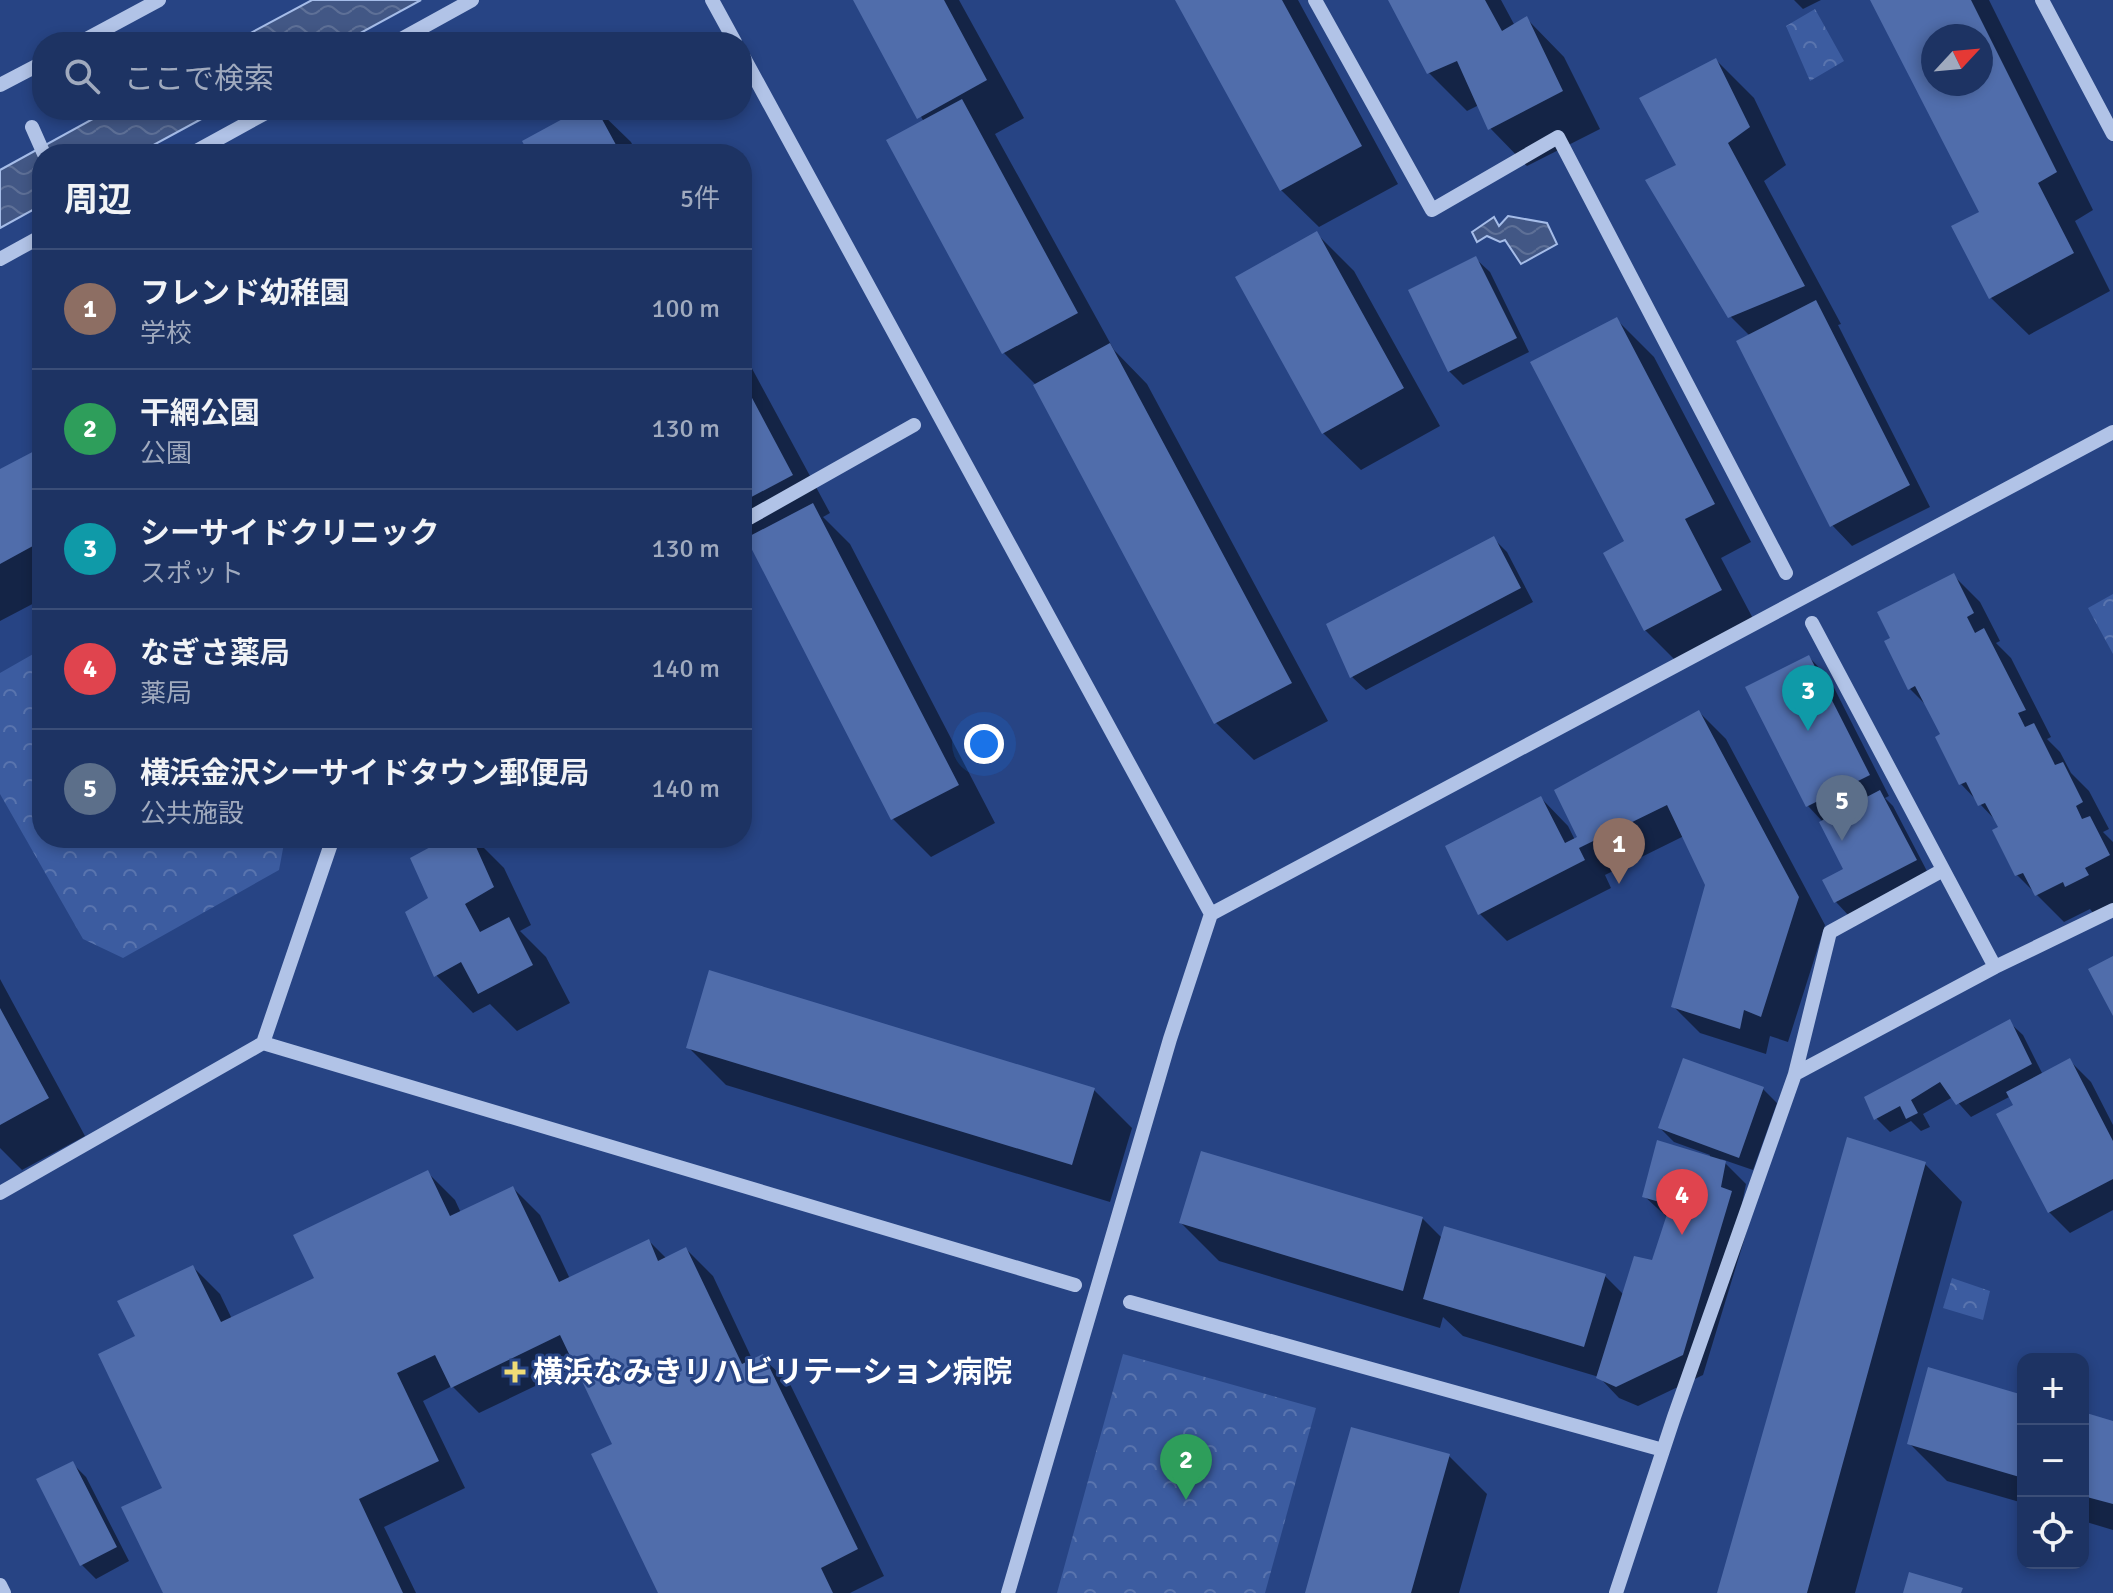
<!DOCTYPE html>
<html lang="ja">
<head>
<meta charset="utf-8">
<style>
	body { margin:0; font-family:Signika,"Noto Sans JP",sans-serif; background:#253b69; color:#f1f3f6 }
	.controls { position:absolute; right:24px; bottom:24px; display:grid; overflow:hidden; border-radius:16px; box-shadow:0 4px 12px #0003 }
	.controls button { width:72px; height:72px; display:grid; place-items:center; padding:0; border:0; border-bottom:2px solid #3b4e78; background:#1d3363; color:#f1f3f6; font:40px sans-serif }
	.compass { position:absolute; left:1921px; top:24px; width:72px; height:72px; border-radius:50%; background:#1d3363; box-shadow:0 4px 12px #0003; rotate:64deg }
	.you { position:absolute; left:984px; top:744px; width:28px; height:28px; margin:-20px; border:6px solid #fff; border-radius:50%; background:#1a73e8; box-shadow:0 0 0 12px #1a73e833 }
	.badge { display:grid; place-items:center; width:52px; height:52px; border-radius:50%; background:#efdc77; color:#fff; font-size:26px; font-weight:700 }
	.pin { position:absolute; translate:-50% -66px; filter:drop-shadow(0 2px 4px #0008) }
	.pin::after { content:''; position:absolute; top:42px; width:28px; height:24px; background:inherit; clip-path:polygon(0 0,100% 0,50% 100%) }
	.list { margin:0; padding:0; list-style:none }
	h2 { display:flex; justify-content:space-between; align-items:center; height:104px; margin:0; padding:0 32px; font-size:34px }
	h2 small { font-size:26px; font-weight:400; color:#a0aabe }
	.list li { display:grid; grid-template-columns:52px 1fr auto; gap:24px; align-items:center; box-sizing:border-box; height:120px; padding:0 32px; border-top:2px solid #3b4e78 }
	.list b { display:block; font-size:30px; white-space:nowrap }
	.list p { margin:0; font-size:26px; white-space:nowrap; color:#a0aabe }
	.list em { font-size:26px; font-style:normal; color:#a0aabe }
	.icon { flex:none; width:44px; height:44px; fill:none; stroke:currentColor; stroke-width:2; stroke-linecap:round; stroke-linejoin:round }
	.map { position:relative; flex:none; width:2113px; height:1593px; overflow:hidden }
	.search { position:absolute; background:#1d3363; box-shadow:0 4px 12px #0003; left:32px; top:32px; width:720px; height:88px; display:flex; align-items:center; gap:20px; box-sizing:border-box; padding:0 28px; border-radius:32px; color:#a0aabe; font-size:30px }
	.panel { position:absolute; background:#1d3363; box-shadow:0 4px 12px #0003; left:32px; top:144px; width:720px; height:704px; border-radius:32px }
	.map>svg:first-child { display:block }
	.park { fill:url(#park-crowns) }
	.water { fill:url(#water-waves); stroke:#a5bce8; stroke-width:2 }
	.shadow { fill:#0007; fill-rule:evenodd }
	.building { fill:#506dab; fill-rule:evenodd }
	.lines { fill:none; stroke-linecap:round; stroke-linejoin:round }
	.minor { stroke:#b1c3e7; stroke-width:14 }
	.poi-dot { fill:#efdc77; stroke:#274484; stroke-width:3 }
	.labels { text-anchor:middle; stroke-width:6; stroke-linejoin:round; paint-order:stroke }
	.poi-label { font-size:30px; font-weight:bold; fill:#fff; stroke:#274484; text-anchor:start }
</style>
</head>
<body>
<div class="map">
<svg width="2113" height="1593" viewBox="0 0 2113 1593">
	<defs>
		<pattern id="park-crowns" width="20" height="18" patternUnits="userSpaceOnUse" patternTransform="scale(2)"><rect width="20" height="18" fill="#3c5ca0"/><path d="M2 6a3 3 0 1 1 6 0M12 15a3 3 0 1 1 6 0" fill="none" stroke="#5974ae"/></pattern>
		<pattern id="water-waves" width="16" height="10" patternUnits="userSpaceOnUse" patternTransform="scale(2)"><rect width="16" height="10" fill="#425785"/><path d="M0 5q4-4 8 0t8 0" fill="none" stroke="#5e7097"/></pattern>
	</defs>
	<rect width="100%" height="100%" fill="#274484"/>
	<!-- park -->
	<path class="park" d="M1815 9 1844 61 1810 81 1786 26Z
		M2113 594V654L2088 608Z
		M42 649V838H285L279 870 123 958 83 939 0 794V673Z
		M1952 1278 1990 1291 1983 1320 1943 1308Z
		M1123 1354 1316 1408 1265 1593H1057Z"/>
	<!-- water -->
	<path class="water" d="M312 0H421L344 42H234Z
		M109 110H218L137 154H42V205L0 228V170Z
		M1508 216 1547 223 1557 244 1521 264 1505 240 1500 242 1487 236 1477 242 1472 232 1494 217 1499 226Z"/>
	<!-- shadow -->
	<path class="shadow" d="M855 0H959L1024 118 995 134 1114 350 1147 384 1328 721 1254 760 1216 723 1036 385 1004 353 924 122Z
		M1178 0H1298L1398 184 1319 227 1281 190Z
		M1390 0H1501L1515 26 1527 19 1564 57 1600 129 1527 166 1490 128 1479 105 1467 111 1429 73Z
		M1794 0H1821L1803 9Z
		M1872 0H1989L2093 210 2075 221 2110 291 2029 335 1991 298 1982 213ZM1933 36H1981V84H1933Z
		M1716 60 1754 98 1786 165 1764 181 1841 324 1838 325 1930 507 1852 546 1832 525 1750 336 1730 316 1679 165Z
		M583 110H598L631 142 637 154H531Z
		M1317 234 1354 271 1440 426 1361 470 1323 433Z
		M1476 259 1490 272 1529 352 1463 385 1449 371Z
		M1616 319 1654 357 1751 542 1721 558 1758 628 1683 668 1645 630 1627 542Z
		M742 350 830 513 823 517 850 544 995 823 931 857 893 819 750 538 742 531Z
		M42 449V599L0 621V471Z
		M1493 538 1507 552 1533 602 1366 690 1352 677Z
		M1953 575 1980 602 2000 641 1996 643 2011 658 2051 737 2047 739 2060 752 2071 773 2089 791 2109 829 2103 832 2113 842V903L2093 913 2090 909 2064 922 2017 875 1994 831 2001 828 1999 824 1961 784 1943 735 1928 707 1910 689Z
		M1809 657 1829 678 1889 796 1885 798 1893 806 1929 875 1849 916 1836 902 1824 881 1846 870 1823 822 1808 806Z
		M1699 712 1726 739 1825 925 1788 1042 1770 1036 1766 1054 1700 1033 1673 1006 1707 884 1684 836 1605 875 1611 888 1507 941 1480 914 1541 798 1568 826 1575 840Z
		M451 838H474L504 868 531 925 520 931 546 957 570 1003 517 1031 490 1004 473 1013 436 975 431 899Z
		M0 979 85 1136 22 1170 0 1148Z
		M2009 1022 2023 1035 2043 1075 2070 1061 2091 1082 2113 1125V1210L2070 1233 2049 1212 2011 1096 1971 1117 1953 1097 1923 1114 1930 1127 1921 1131 1911 1121 1890 1132 1876 1118Z
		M688 1047 1094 1090 1132 1128 1110 1202 726 1085Z
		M1763 1089 1777 1103 1753 1170 1721 1159 1746 1184 1742 1204 1752 1214 1703 1375 1638 1406 1619 1398 1599 1377 1463 1336 1443 1317 1440 1328 1219 1261 1181 1223 1422 1218 1443 1239 1605 1276 1624 1295 1654 1262 1668 1218 1644 1196 1709 1158 1710 1155 1674 1142 1660 1128Z
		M1925 1164 1962 1202 1855 1593H1719Z
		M428 1173 455 1200 461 1213 513 1188 540 1215 570 1279 649 1241 667 1259 686 1249 713 1276 753 1361 762 1357 790 1384 884 1576 850 1593H660L615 1445 577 1366 479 1413 452 1386 423 1401 465 1488 384 1527 416 1593H165V1489L137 1337 193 1267 220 1294 232 1319 316 1279Z
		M2023 1397V1503L1947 1481 1909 1443Z
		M2083 1414 2113 1423V1530L2083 1521Z
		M1449 1456 1487 1494 1459 1593H1307Z
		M72 1463 86 1477 129 1561 96 1579 82 1565Z"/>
	<!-- building -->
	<path class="building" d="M853 0H944L987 80 917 119Z
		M1175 0H1282L1362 146 1280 191Z
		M1388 0H1485L1502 31 1527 16 1563 91 1488 130 1457 61 1427 74Z
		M1870 0H1971L2057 172 2038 183 2074 253 1989 299 1951 226 1979 212ZM1933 36H1981V84H1933Z
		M1716 58 1750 127 1728 143 1805 286 1728 318 1645 180 1676 165 1639 98Z
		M962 99 1078 313 1002 354 886 140Z
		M579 110H597L621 154H529L522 141Z
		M1317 231 1404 388 1322 434 1235 277Z
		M1476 256 1517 338 1448 372 1408 290Z
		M1816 300 1910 485 1830 527 1736 341Z
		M1617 317 1715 504 1685 519 1722 590 1644 631 1603 553 1624 541 1530 362Z
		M1110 343 1292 683 1214 724 1033 385Z
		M742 379 793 475 742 502Z
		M42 447V541L0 564V469Z
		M813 503 959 785 891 820 746 538Z
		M1494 536 1521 588 1350 678 1326 624Z
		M1954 573 1974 613 1967 617 1975 633 1984 628 2026 710 2018 713 2025 727 2034 723 2055 765 2063 762 2083 802 2076 806 2082 819 2090 816 2110 855 2085 868 2089 875 2065 887 2063 882 2035 896 2023 873 2015 876 1992 830 1998 827 1985 803 1978 806 1966 782 1959 785 1935 737 1940 734 1915 686 1908 690 1884 641 1890 638 1877 612Z
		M1809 655 1870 775 1806 807 1745 687Z
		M1699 710 1799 897 1761 1017 1744 1010 1740 1029 1671 1007 1705 885 1667 805 1579 848 1585 860 1478 915 1445 846 1541 796 1565 843 1577 837 1554 790Z
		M1880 790 1917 860 1834 903 1822 880 1843 869 1819 822Z
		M447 838H472L494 887 465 904 480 932 509 917 533 965 478 994 461 962 434 977 405 912 428 898 410 858Z
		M2113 956V1016L2088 969Z
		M709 970 1095 1088 1072 1165 686 1048Z
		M0 1008 49 1098 0 1125Z
		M2010 1019 2032 1064 1956 1105 1940 1082 1911 1100 1918 1113 1906 1119 1900 1106 1874 1120 1864 1097Z
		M1683 1058 1764 1087 1739 1158 1658 1128Z
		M2070 1058 2113 1141V1179L2048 1213 1996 1114 2013 1105 2006 1092Z
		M1847 1137 1926 1162 1807 1593H1717Z
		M1657 1140 1726 1161 1721 1187 1732 1191 1683 1355 1616 1387 1596 1378 1634 1256 1652 1260 1670 1205 1642 1197Z
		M1201 1151 1423 1217 1403 1291 1179 1223Z
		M428 1170 450 1216 513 1186 559 1282 649 1239 658 1261 686 1247 742 1364 763 1354 858 1549 821 1568 833 1593H658L591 1454 612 1444 560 1335 451 1388 435 1355 397 1373 439 1461 359 1499 403 1593H163L121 1507 162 1488 98 1354 135 1336 117 1301 193 1265 221 1322 314 1278 293 1235Z
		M1444 1226 1606 1274 1584 1347 1423 1299Z
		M1928 1367 2023 1395V1478L1907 1444Z
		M2083 1412 2113 1421V1504L2083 1496Z
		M1351 1427 1450 1454 1411 1593H1305Z
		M73 1461 117 1547 80 1566 36 1479Z
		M1909 1572 1963 1588 1961 1593H1903Z"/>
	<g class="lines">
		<!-- minor -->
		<path class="minor" d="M712 0 735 42
			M1315 0 1432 210 1558 137 1786 573
			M2042 0 2113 134
			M81 42 159 0
			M396 42 472 0
			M742 54 1211 914
			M0 85 42 63
			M32 127 44 154
			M191 154 271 110
			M0 259 42 236
			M742 522 914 425
			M1812 623 1995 967
			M263 1043 1075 1285
			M1795 1074 1830 932 1943 870
			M0 1193 263 1043 333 838
			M1130 1302 1663 1450
			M0 1585 4 1593
			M1008 1593 1170 1039 1211 914 2113 432
			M1616 1593 1674 1417 1795 1074 1995 967 2113 910"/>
	</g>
	<!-- markers -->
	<path class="poi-dot" d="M511 1360h8v8h8v8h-8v8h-8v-8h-8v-8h8z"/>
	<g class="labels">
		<!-- poi labels -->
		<g class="poi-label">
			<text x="533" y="1382">横浜なみきリハビリテーション病院</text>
		</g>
	</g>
</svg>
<div class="controls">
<button>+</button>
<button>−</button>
<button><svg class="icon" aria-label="locate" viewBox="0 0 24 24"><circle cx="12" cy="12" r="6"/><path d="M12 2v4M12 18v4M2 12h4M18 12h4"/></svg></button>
</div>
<svg class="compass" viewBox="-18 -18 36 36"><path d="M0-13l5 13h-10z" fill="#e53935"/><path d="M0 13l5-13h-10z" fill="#a0aabe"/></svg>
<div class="you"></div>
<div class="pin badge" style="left:1619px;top:884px;background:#8d6e63">1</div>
<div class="pin badge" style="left:1186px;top:1500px;background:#2e9e5b">2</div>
<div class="pin badge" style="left:1808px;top:731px;background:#0f9aa8">3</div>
<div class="pin badge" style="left:1682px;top:1235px;background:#e0444e">4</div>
<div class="pin badge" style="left:1842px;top:841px;background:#5c6f8a">5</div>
<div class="search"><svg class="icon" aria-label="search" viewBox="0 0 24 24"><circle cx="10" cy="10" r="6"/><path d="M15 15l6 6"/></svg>ここで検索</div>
<section class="panel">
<h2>周辺<small>5件</small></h2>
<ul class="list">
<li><span class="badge" style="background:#8d6e63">1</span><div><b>フレンド幼稚園</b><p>学校</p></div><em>100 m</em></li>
<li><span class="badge" style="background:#2e9e5b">2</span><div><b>干網公園</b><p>公園</p></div><em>130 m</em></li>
<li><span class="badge" style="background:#0f9aa8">3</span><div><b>シーサイドクリニック</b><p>スポット</p></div><em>130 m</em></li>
<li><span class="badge" style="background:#e0444e">4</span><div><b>なぎさ薬局</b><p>薬局</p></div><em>140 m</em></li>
<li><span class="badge" style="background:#5c6f8a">5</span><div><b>横浜金沢シーサイドタウン郵便局</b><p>公共施設</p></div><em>140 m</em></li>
</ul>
</section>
</div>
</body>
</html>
